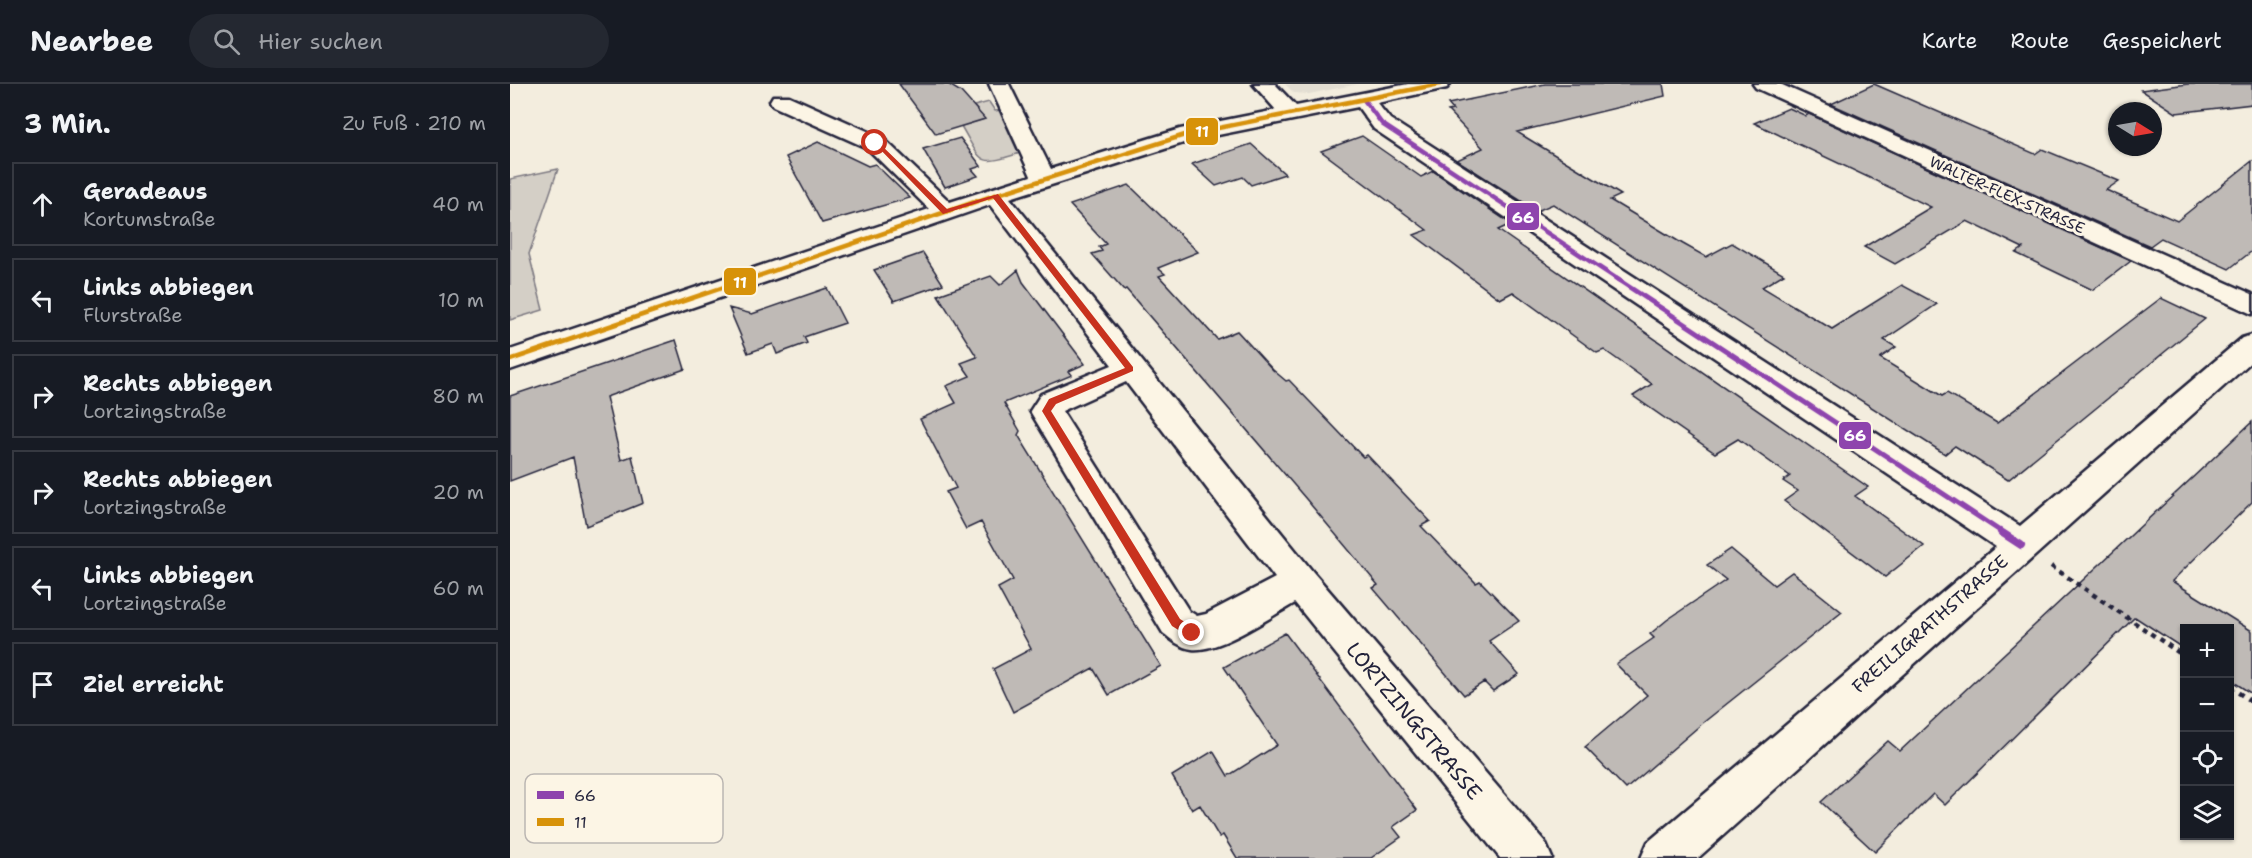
<!DOCTYPE html>
<html lang="de">
<head>
<meta charset="utf-8">
<style>
	body { margin:0; font-family:"Shantell Sans",sans-serif; background:#242831; color:#f1f3f6 }
	.controls { position:absolute; right:18px; bottom:18px; display:grid; overflow:hidden; border-radius:0px; box-shadow:0 2px 4px #0004 }
	.controls button { width:54px; height:54px; display:grid; place-items:center; padding:0; border:0; border-bottom:2px solid #363941; background:#171b24; color:#f1f3f6; font:30px sans-serif }
	.compass { position:absolute; left:1598px; top:18px; width:54px; height:54px; border-radius:50%; background:#171b24; box-shadow:0 2px 4px #0004; rotate:101deg }
	.stop { position:absolute; width:18px; height:18px; margin:-14px; border:4px solid #c8321e; border-radius:50%; background:#fff }
	.stop.end { background:#c8321e; border-color:#fff; box-shadow:0 2px 6px #0008 }
	.list { margin:0; padding:0; list-style:none }
	h2 { display:flex; justify-content:space-between; align-items:center; height:78px; margin:0; padding:0 24px; font-size:26px }
	h2 small { font-size:20px; font-weight:400; color:#9ea1a6 }
	.list li { display:grid; grid-template-columns:39px 1fr auto; gap:18px; align-items:center; box-sizing:border-box; height:84px; margin:0 12px 12px; padding:0 12px; border:2px solid #363941; border-radius:0px }
	.list b { display:block; font-size:22px; white-space:nowrap }
	.list p { margin:0; font-size:20px; white-space:nowrap; color:#9ea1a6 }
	.list em { font-size:20px; font-style:normal; color:#9ea1a6 }
	.icon { flex:none; width:33px; height:33px; fill:none; stroke:currentColor; stroke-width:2; stroke-linecap:round; stroke-linejoin:round }
	.map { position:relative; flex:none; width:1742px; height:774px; overflow:hidden }
	header { display:flex; align-items:center; gap:36px; box-sizing:border-box; height:84px; padding:0 30px; background:#171b24; border-bottom:2px solid #363941 }
	header strong { font-size:28px }
	nav { display:flex; gap:33px; margin-inline-start:auto; font-size:21px }
	.search { width:420px; height:54px; background:#242831; display:flex; align-items:center; gap:15px; box-sizing:border-box; padding:0 21px; border-radius:33px; color:#9ea1a6; font-size:22px }
	main { display:flex }
	aside { flex:1; background:#171b24 }
	.map>svg:first-child { display:block }
	.built { fill:#e3ded2 }
	.green { fill:#d4cfc6; stroke:#7b7880; stroke-width:1.5 }
	.building { fill:#bfbab6; stroke:#22223b; stroke-width:1.5 }
	.lines { fill:none; stroke-linecap:round; stroke-linejoin:round }
	.minor-casing { stroke:#22223b; stroke-width:5 }
	.path { stroke:#22223b; stroke-width:4.5; stroke-dasharray:5 5; stroke-linecap:butt }
	.minor { fill:#fcf5e5; fill-rule:evenodd }
	.bus-1-far2-casing { stroke:#fcf5e5; stroke-width:8 }
	.bus-1-far1-casing { stroke:#fcf5e5; stroke-width:10 }
	.bus-1-casing { stroke:#fcf5e5; stroke-width:12 }
	.bus-2-far1-casing { stroke:#fcf5e5; stroke-width:8 }
	.bus-2-casing { stroke:#fcf5e5; stroke-width:10 }
	.bus-1-far2 { stroke:#8e44ad; stroke-width:4.5 }
	.bus-1-far1 { stroke:#8e44ad; stroke-width:5 }
	.bus-1 { stroke:#8e44ad; stroke-width:8 }
	.bus-2-far1 { stroke:#d79209; stroke-width:4.5 }
	.bus-2 { stroke:#d79209; stroke-width:5 }
	.route { fill:#c8321e }
	.labels { text-anchor:middle; stroke-width:6; stroke-linejoin:round; paint-order:stroke }
	.far-street-label { font-size:15px; fill:#22223b; stroke:#fcf5e5 }
	.street-label { font-size:18px; fill:#22223b; stroke:#fcf5e5 }
	.near-street-label { font-size:21px; fill:#22223b; stroke:#fcf5e5 }
	.key { fill:#fcf5e5; stroke:#bbb6b2; stroke-width:1.5 }
	.key-label { font-size:16px; fill:#22223b }
	.line-badge { stroke:#fcf5e5; stroke-width:2 }
	.badge-label { font-size:16px; text-anchor:middle; font-weight:bold; fill:#fff }
</style>
</head>
<body>
<header>
<strong>Nearbee</strong>
<div class="search"><svg class="icon" aria-label="search" viewBox="0 0 24 24"><circle cx="10" cy="10" r="6"/><path d="M15 15l6 6"/></svg>Hier suchen</div>
<nav><a>Karte</a><a>Route</a><a>Gespeichert</a></nav>
</header>
<main>
<aside>
<h2>3 Min.<small>Zu Fuß · 210 m</small></h2>
<ul class="list">
<li><svg class="icon" aria-label="ahead" viewBox="0 0 24 24"><path d="M12 20V5M6 11l6-6 6 6"/></svg><div><b>Geradeaus</b><p>Kortumstraße</p></div><em>40 m</em></li>
<li><svg class="icon" aria-label="left" viewBox="0 0 24 24"><path d="M17 20v-9H6M10 6l-5 5 5 5"/></svg><div><b>Links abbiegen</b><p>Flurstraße</p></div><em>10 m</em></li>
<li><svg class="icon" aria-label="right" viewBox="0 0 24 24"><path d="M7 20v-9h11M14 6l5 5-5 5"/></svg><div><b>Rechts abbiegen</b><p>Lortzingstraße</p></div><em>80 m</em></li>
<li><svg class="icon" aria-label="right" viewBox="0 0 24 24"><path d="M7 20v-9h11M14 6l5 5-5 5"/></svg><div><b>Rechts abbiegen</b><p>Lortzingstraße</p></div><em>20 m</em></li>
<li><svg class="icon" aria-label="left" viewBox="0 0 24 24"><path d="M17 20v-9H6M10 6l-5 5 5 5"/></svg><div><b>Links abbiegen</b><p>Lortzingstraße</p></div><em>60 m</em></li>
<li><svg class="icon" aria-label="arrive" viewBox="0 0 24 24"><path d="M6 21V4h12l-3 4 3 4H6"/></svg><div><b>Ziel erreicht</b></div></li>
</ul>
</aside>
<div class="map">
<svg width="1742" height="774" viewBox="0 0 1742 774">
	<rect width="100%" height="100%" fill="#f3edde"/>
	<filter id="ink" filterUnits="userSpaceOnUse"><feTurbulence type="fractalNoise" baseFrequency=".0167" numOctaves="2"/><feDisplacementMap in="SourceGraphic" scale="12" xChannelSelector="R" yChannelSelector="G"/><feConvolveMatrix kernelMatrix="1 2 1 2 8 2 1 2 1" color-interpolation-filters="sRGB"/></filter>
	<g filter="url(#ink)">
		<!-- built -->
		<path class="built" d="M775 0H848L799 10 784 9Z"/>
		<!-- green -->
		<path class="green" d="M479 18 485 27 492 26 510 69C467 83 473 79 451 42L474 35 464 22Z
			M48 85 19 170 33 226 0 236V95Z"/>
		<!-- building -->
		<path class="building" d="M389 0H438L451 8 475 35 426 50Z
			M1035 0H1153L1155 12 1007 48 1111 111 1100 116 1173 160 1196 173 1222 159 1274 190 1252 203 1322 245 1392 201 1427 220 1374 256 1386 263 1370 274 1432 312 1437 309 1487 339 1651 214 1695 235 1498 396 1445 362 1435 370 1043 120 1027 127 947 76 973 64 938 27 943 26 938 20Z
			M1364 0 1525 70 1532 65 1609 97 1596 106 1667 137 1742 77V167L1719 185 1651 154 1640 162 1321 20Z
			M1678 0H1742V20L1666 29 1631 6Z
			M1279 24 1296 32 1299 30 1621 177 1583 206 1506 169 1513 164 1457 137 1385 180 1354 163 1421 123 1244 39Z
			M852 52 911 93 923 87 1001 140 988 146 1358 403 1345 412 1414 462 1375 493 1274 417 1288 407 1273 397 1280 392 1228 355 1205 369 1123 312 1142 300 1094 266 1087 269 1003 208 990 215 904 151 917 146 811 67Z
			M450 54 471 82 462 85 468 92 435 103 413 65Z
			M308 58 358 82 365 80 400 114 312 139 276 73Z
			M741 60 775 90 741 101 733 93 706 102 682 80Z
			M619 101 688 168 648 184 655 190 649 192 707 255 727 247 763 286 776 297 779 296 853 373 857 371 920 437 911 442 966 499 970 497 1009 537 979 557 1009 590 983 607 974 598 954 611 863 504 868 501 796 415 616 205 614 206 582 170 592 167 589 163 596 160 560 121Z
			M413 169 433 200 384 217 364 186Z
			M508 186 513 198 575 280 559 287 562 291 494 319 510 347 508 351 651 582 599 611 583 584 503 628 483 585 521 565 488 504 503 496 471 438 456 445 436 408 446 404 410 335 446 319 436 302 460 292 451 279 467 273 428 211 481 192 490 201Z
			M317 204 335 239 294 253 297 259 267 270 263 260 238 269 219 224 242 230Z
			M166 256 175 285 96 313 111 376 122 372 133 419 76 442 63 373 0 397V312Z
			M1742 338V418L1662 497 1742 547V610L1719 595V544H1674V565L1625 533 1435 721 1423 710 1365 768 1311 718 1378 657 1390 667Z
			M1221 465 1264 501 1282 488 1332 528 1194 638 1116 705 1075 663 1137 611 1106 580 1144 554 1140 550 1157 536 1216 496 1197 481Z
			M775 549 907 726 883 743 891 753 861 774H727L713 751 709 753 690 721 682 726 662 692 703 667 718 692 767 661 714 583Z"/>
		<g class="lines">
			<defs>
				<path id="minor" d="M479 0H499L541 85 670 45 766 26 743 0H765L786 22 898 0H940L937 4 867 19 880 35 1510 442 1732 254 1742 251V277L1188 774H1131L1138 758 1486 463 864 45 848 23 683 56 500 114 803 488 1035 758 1042 774H990L785 519C760 533 710 568 682 565 671 564 661 555 653 549L520 327 531 310 602 281 480 121 0 286V266L419 125 357 64 263 22 260 17 263 12H279L373 54 440 118 521 92ZM616 298 765 494 696 530 687 532 679 527 552 327Z
					M1243 0H1270L1742 210V230L1246 4Z"/>
			</defs>
			<!-- minor casing -->
			<use href="#minor" class="minor-casing"/>
			<!-- path -->
			<path class="path" d="M1541 482 1674 572
				M1720 603 1742 618"/>
			<!-- minor -->
			<use href="#minor" class="minor"/>
			<defs>
				<path id="bus-1-far2" d="M854 16 872 40 1110 197"/>
				<path id="bus-1-far1" d="M1107 195 1493 449"/>
				<path id="bus-1" d="M1491 448 1511 461"/>
				<path id="bus-2-far1" d="M234 197 485 111 678 50 930 0"/>
				<path id="bus-2" d="M0 276 238 195"/>
			</defs>
			<!-- bus-1-far2 casing -->
			<use href="#bus-1-far2" class="bus-1-far2-casing"/>
			<!-- bus-1-far1 casing -->
			<use href="#bus-1-far1" class="bus-1-far1-casing"/>
			<!-- bus-1 casing -->
			<use href="#bus-1" class="bus-1-casing"/>
			<!-- bus-2-far1 casing -->
			<use href="#bus-2-far1" class="bus-2-far1-casing"/>
			<!-- bus-2 casing -->
			<use href="#bus-2" class="bus-2-casing"/>
			<!-- bus-1-far2 -->
			<use href="#bus-1-far2" class="bus-1-far2"/>
			<!-- bus-1-far1 -->
			<use href="#bus-1-far1" class="bus-1-far1"/>
			<!-- bus-1 -->
			<use href="#bus-1" class="bus-1"/>
			<!-- bus-2-far1 -->
			<use href="#bus-2-far1" class="bus-2-far1"/>
			<!-- bus-2 -->
			<use href="#bus-2" class="bus-2"/>
		</g>
	</g>
	<!-- route -->
	<path class="route" d="M363 58H368L437 125 488 110 623 283V287L546 320 541 327 670 535 686 545V552H678L662 542 532 327 539 315 615 284 483 114 433 130Z"/>
	<g class="labels">
		<!-- far-street labels -->
		<g class="far-street-label">
			<text transform="translate(1497 111) rotate(24)" y="5">WALTER-FLEX-STRASSE</text>
		</g>
		<!-- street labels -->
		<g class="street-label">
			<text transform="translate(1420 540) rotate(-41)" y="6">FREILIGRATHSTRASSE</text>
		</g>
		<!-- near-street labels -->
		<g class="near-street-label">
			<text transform="translate(904 637) rotate(50)" y="7">LORTZINGSTRASSE</text>
		</g>
	</g>
	<!-- legend -->
	<rect x="15" y="690" width="198" height="69" rx="9" class="key"/>
	<rect x="27" y="707" width="27" height="8" fill="#8e44ad"/>
	<rect x="27" y="734" width="27" height="8" fill="#d79209"/>
	<g class="key-label">
		<text x="64" y="717">66</text>
		<text x="64" y="744">11</text>
	</g>
	<g class="line-badge">
		<rect x="675" y="33" width="34" height="29" rx="6" fill="#d79209"/>
		<rect x="996" y="118" width="34" height="29" rx="6" fill="#8e44ad"/>
		<rect x="213" y="183" width="34" height="29" rx="6" fill="#d79209"/>
		<rect x="1328" y="337" width="34" height="29" rx="6" fill="#8e44ad"/>
	</g>
	<g class="badge-label">
		<text x="692" y="53">11</text>
		<text x="1013" y="139">66</text>
		<text x="230" y="204">11</text>
		<text x="1345" y="357">66</text>
	</g>
</svg>
<div class="controls">
<button>+</button>
<button>−</button>
<button><svg class="icon" aria-label="locate" viewBox="0 0 24 24"><circle cx="12" cy="12" r="6"/><path d="M12 2v4M12 18v4M2 12h4M18 12h4"/></svg></button>
<button><svg class="icon" aria-label="layers" viewBox="0 0 24 24"><path d="M12 4l9 5-9 5-9-5zM3 14l9 5 9-5"/></svg></button>
</div>
<svg class="compass" viewBox="-18 -18 36 36"><path d="M0-13l5 13h-10z" fill="#e53935"/><path d="M0 13l5-13h-10z" fill="#9ea1a6"/></svg>
<div class="stop" style="left:365px;top:59px"></div>
<div class="stop end" style="left:682px;top:549px"></div>
</div>
</main>
</body>
</html>
